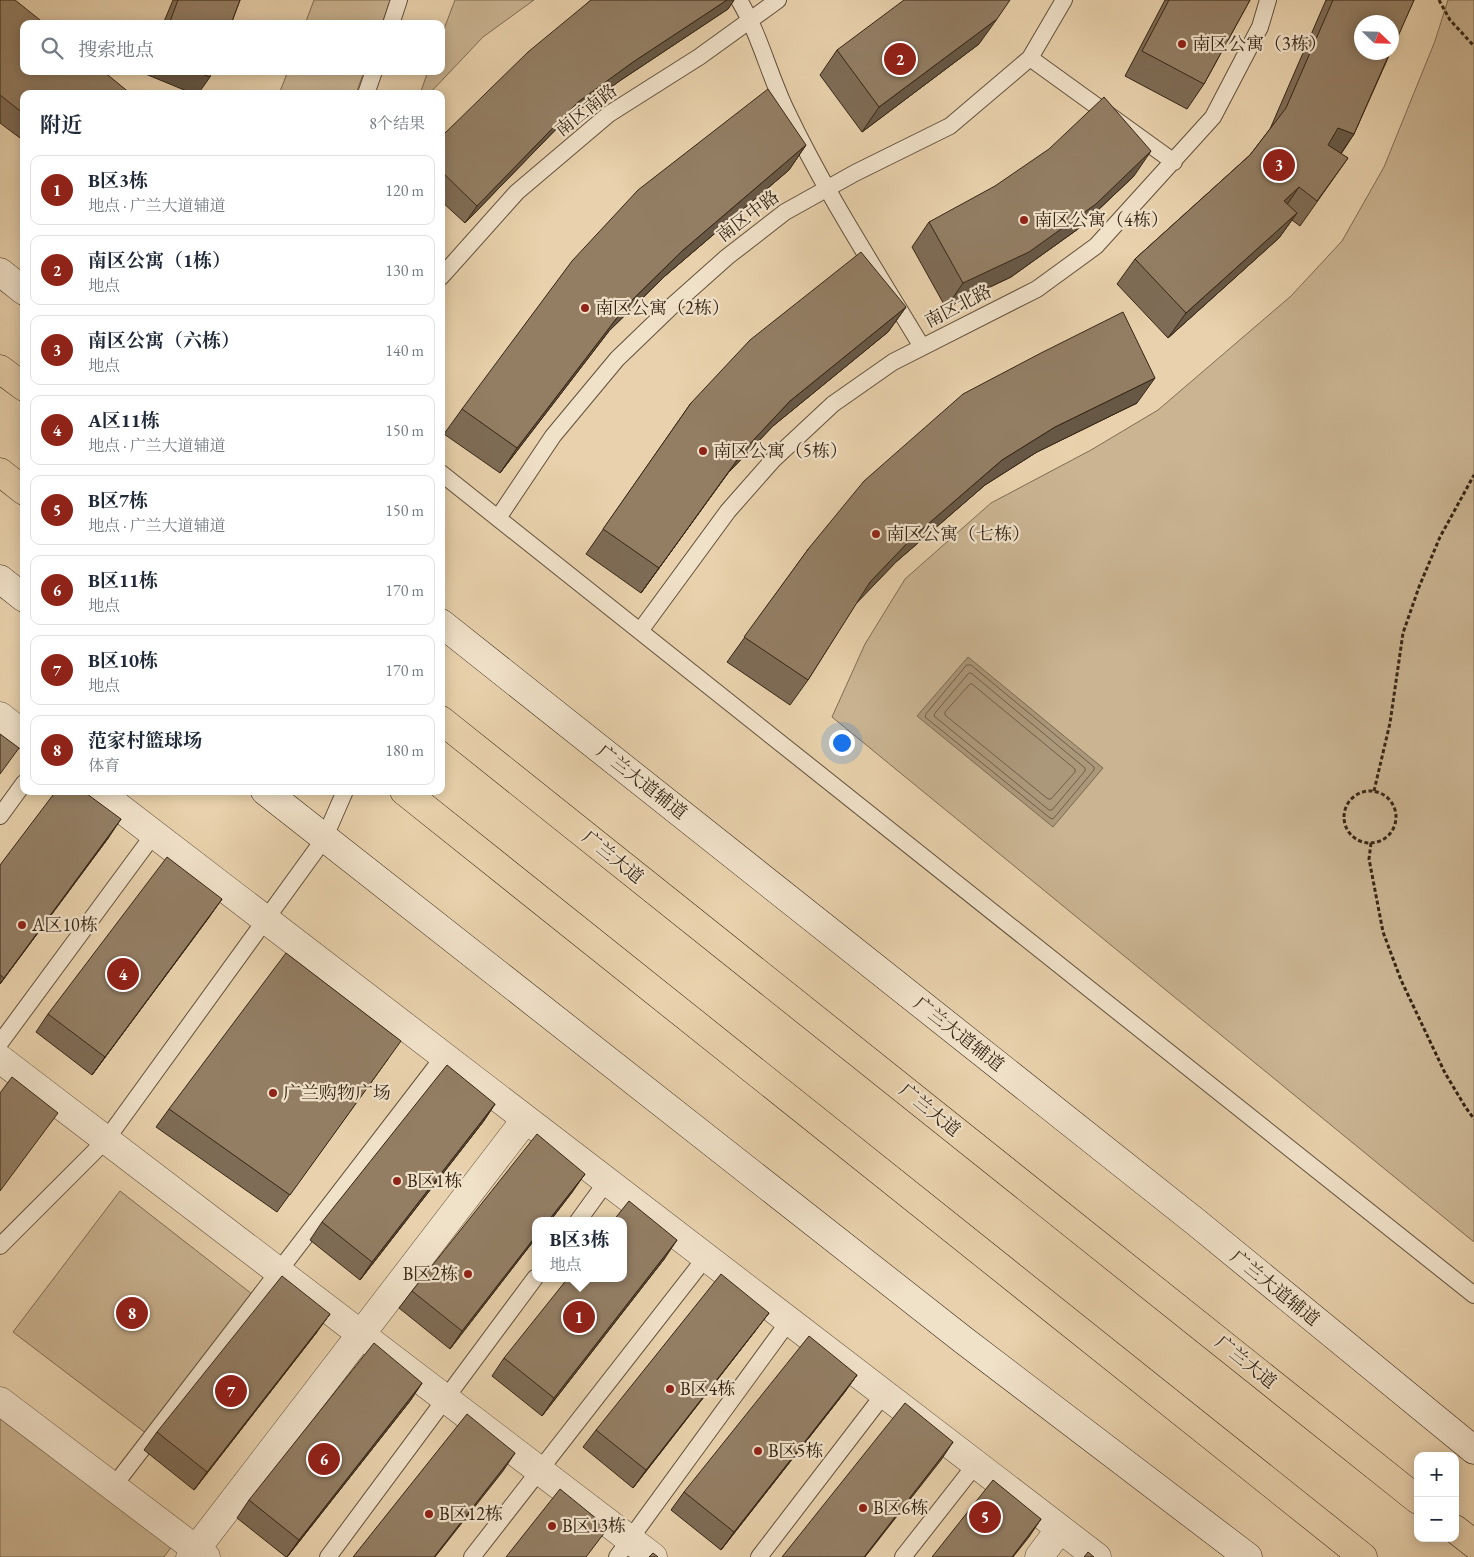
<!DOCTYPE html>
<html lang="zh">
<head>
<meta charset="utf-8">
<style>
	body { margin:0; font-family:"EB Garamond","Noto Serif SC",serif; background:#f6f6f7; color:#1f2937 }
	.controls { position:absolute; right:15px; bottom:15px; display:grid; overflow:hidden; border-radius:10px; box-shadow:0 2px 12px #0003 }
	.controls button { width:45px; height:45px; display:grid; place-items:center; padding:0; border:0; border-bottom:1px solid #e0e1e3; background:#fff; color:#1f2937; font:25px sans-serif }
	.compass { position:absolute; left:1354px; top:15px; width:45px; height:45px; border-radius:50%; background:#fff; box-shadow:0 2px 12px #0003; rotate:113deg }
	.you { position:absolute; left:841px; top:742px; width:18px; height:18px; margin:-12px; border:4px solid #fff; border-radius:50%; background:#1a73e8; box-shadow:0 0 0 8px #1a73e833 }
	.badge { display:grid; place-items:center; width:32px; height:32px; border-radius:50%; background:#8f2418; color:#fff; font-size:16px; font-weight:700 }
	.pin { position:absolute; translate:-50% -50%; border:2px solid #fff; box-shadow:0 1px 5px #0006 }
	.popup { position:absolute; left:532px; top:1217px; width:95px; height:65px; box-sizing:border-box; display:grid; place-content:center; border-radius:10px; background:#fff; filter:drop-shadow(0 1px 4px #0005); font-size:16px; white-space:nowrap; color:#747a83 }
	.popup b { font-size:19px; color:#1f2937 }
	.popup::after { content:''; position:absolute; left:50%; top:100%; margin-left:-10px; border:10px solid transparent; border-top-color:#fff }
	.list { margin:0; padding:0; list-style:none }
	h2 { display:flex; justify-content:space-between; align-items:center; height:65px; margin:0; padding:0 20px; font-size:21px }
	h2 small { font-size:16px; font-weight:400; color:#747a83 }
	.list li { display:grid; grid-template-columns:32px 1fr auto; gap:15px; align-items:center; box-sizing:border-box; height:70px; margin:0 10px 10px; padding:0 10px; border:1px solid #e0e1e3; border-radius:10px }
	.list b { display:block; font-size:19px; white-space:nowrap }
	.list p { margin:0; font-size:16px; white-space:nowrap; color:#747a83 }
	.list em { font-size:16px; font-style:normal; color:#747a83 }
	.icon { flex:none; width:28px; height:28px; fill:none; stroke:currentColor; stroke-width:2; stroke-linecap:round; stroke-linejoin:round }
	.map { position:relative; flex:none; width:1474px; height:1557px; overflow:hidden }
	.search { position:absolute; background:#fff; box-shadow:0 2px 12px #0003; left:20px; top:20px; width:425px; height:55px; display:flex; align-items:center; gap:12px; box-sizing:border-box; padding:0 18px; border-radius:10px; color:#747a83; font-size:19px }
	.panel { position:absolute; background:#fff; box-shadow:0 2px 12px #0003; left:20px; top:90px; width:425px; height:705px; border-radius:10px }
	.map>svg:first-child { display:block }
	.green { fill:#cab492; stroke:#806c54 }
	.water { fill:#ab9779; stroke:#7c6951 }
	.lines { fill:none; stroke-linecap:round; stroke-linejoin:round }
	.shore { stroke:#705e47; stroke-width:1 }
	.service-casing { stroke:#62503b; stroke-width:18 }
	.minor-casing { stroke:#62503b; stroke-width:29 }
	.secondary-casing { stroke:#362515; stroke-width:29 }
	.primary-casing { stroke:#362515; stroke-width:29 }
	.path { stroke:#362515; stroke-width:3; stroke-dasharray:4 2.5; stroke-linecap:butt }
	.service { stroke:#f0e1c9; stroke-width:16 }
	.minor { stroke:#f0e1c9; stroke-width:28 }
	.secondary { stroke:#f0e1c9; stroke-width:28 }
	.primary { stroke:#e8d1ac; stroke-width:28 }
	.wall { fill:#7e6c56; stroke:#362515 }
	.shaded-wall { fill:#675846; stroke:#362515 }
	.building { fill:#937e64; stroke:#362515 }
	.poi-dot { fill:#8f2418; stroke:#f0e1c9; stroke-width:2 }
	.labels { text-anchor:middle; stroke-width:4.5; stroke-linejoin:round; paint-order:stroke }
	.poi-label { font-size:18px; fill:#362515; stroke:#f0e1c9; text-anchor:start }
	.street-label { font-size:18px; fill:#362515; stroke:#f0e1c9 }
</style>
</head>
<body>
<div class="map">
<svg width="1474" height="1557" viewBox="0 0 1474 1557">
	<rect width="100%" height="100%" fill="#e8d1ac"/>
	<filter id="stains"><feTurbulence type="fractalNoise" baseFrequency=".004" numOctaves="4"/><feColorMatrix values="0 0 0 0 .2 0 0 0 0 .09 0 0 0 0 .02 0 0 0 .5 -.17"/></filter>
	<radialGradient id="worn" r=".72"><stop offset=".6" stop-color="#630" stop-opacity="0"/><stop offset="1" stop-color="#630" stop-opacity=".3"/></radialGradient>
	<!-- green -->
	<path class="green" d="M314 0H390L382 24H305Z
		M455 0H534L483 37 429 94H420L428 71H441V37Z
		M1448 0H1474V1242L832 717 865 644 905 579 991 503 1091 450 1158 410 1291 296 1342 241 1384 167 1435 41Z
		M288 71H364L356 94H279Z
		M120 1191 252 1294 147 1434 13 1332Z
		M0 1414 172 1546 164 1557H0Z"/>
	<!-- water -->
	<path class="water" d="M968 657 1103 768 1053 827 917 716Z"/>
	<g class="lines">
		<!-- shore -->
		<path class="shore" d="M967 665H971L1094 767V770L1053 819 1050 818 925 717 926 714Z
			M971 673 1085 768V771L1052 810H1049L934 716 935 713 968 674Z
			M972 684 1075 769V772L1051 799H1048L945 715V712L969 685Z"/>
		<defs>
			<path id="service" d="M739 0C760 35 769 75 787 112 826 194 876 270 922 347
				M391 24 399 0
				M1030 58 1174 162
				M366 94 374 71
				M441 277 517 192 609 114 699 57 778 0
				M441 473 1474 1295
				M498 518 553 436 617 359 672 306 727 257 785 212 855 173 950 126 1030 58 1064 0
				M640 631 728 511 773 460 833 404 893 362 1037 289 1096 246 1213 117 1260 27 1268 0
				M0 816 24 783
				M0 1043 154 834
				M578 1221 607 1181
				M0 1246 106 1140 324 839 345 791
				M113 1487 444 1056
				M328 1557 535 1278
				M472 1557 706 1257
				M617 1557 789 1321
				M759 1557 884 1394
				M903 1557 976 1464"/>
			<path id="minor" d="M0 716 24 735
				M98 791 1097 1557
				M0 1059 653 1557
				M0 1401 206 1557
				M190 1557 526 1119
				M1039 1557 1060 1529"/>
			<path id="secondary" d="M0 272 24 291
				M0 579 24 598
				M441 623 1197 1223 1474 1450
				M265 791 962 1339 1248 1557"/>
			<path id="primary" d="M0 369 24 387
				M0 472 24 491
				M441 720 1418 1500
				M404 791 1363 1557
				M1455 1529 1474 1544"/>
		</defs>
		<!-- service casing -->
		<use href="#service" class="service-casing"/>
		<!-- minor casing -->
		<use href="#minor" class="minor-casing"/>
		<!-- secondary casing -->
		<use href="#secondary" class="secondary-casing"/>
		<!-- primary casing -->
		<use href="#primary" class="primary-casing"/>
		<!-- path -->
		<path class="path" d="M1439 0 1450 20 1474 46
			M1344 817a26 26 0 1 1 52 0a26 26 0 1 1-52 0Z
			M1374 791 1390 723 1403 633 1419 587 1440 537 1474 475
			M1371 843 1369 859 1383 932 1401 980 1445 1073 1466 1108 1474 1119"/>
		<!-- service -->
		<use href="#service" class="service"/>
		<!-- minor -->
		<use href="#minor" class="minor"/>
		<!-- secondary -->
		<use href="#secondary" class="secondary"/>
		<!-- primary -->
		<use href="#primary" class="primary"/>
	</g>
	<!-- wall -->
	<path class="wall" d="M0 0 24 94V141L0 123Z
		M173 0H240L231 24H163Z
		M591 0H734L728 9 621 80 565 120 465 223 441 201V137Z
		M1165 0H1250L1204 84 1187 109 1125 76Z
		M1326 0H1414L1354 134 1341 154 1348 158 1300 226 1292 220 1279 238 1168 338 1117 284 1135 259 1250 155 1270 129Z
		M979 44 862 132 820 75 837 50Z
		M806 145 789 170 665 276 609 331 500 473 444 434 462 409Z
		M1134 176 1078 229 1011 277 946 308 912 247 929 222Z
		M906 307 888 332 773 426 728 473 641 593 586 554 691 403Z
		M1137 403 1037 452 985 485 896 562 857 602 808 680 790 705 727 662 809 548Z
		M109 837 0 984V865Z
		M210 916 92 1075 36 1032 48 1014Z
		M388 1059 277 1212 156 1127 169 1109Z
		M495 1104 483 1122 360 1280 310 1240 322 1222Z
		M573 1191 550 1221H535V1239L450 1349 399 1308 412 1291Z
		M665 1258 542 1416 492 1376 504 1358Z
		M756 1330 633 1488 583 1447 596 1430Z
		M317 1332 194 1490 144 1450 157 1432Z
		M857 1375 844 1393 721 1550 671 1510 684 1492Z
		M422 1383 410 1401 287 1557H286L237 1518 249 1500Z"/>
	<!-- shaded-wall -->
	<path class="shaded-wall" d="M727 0H734L728 9 621 80 565 120 465 223 477 206 578 102 633 62Z
		M997 19 979 44 862 132 879 107Z
		M145 71H195L210 77 198 94H194L143 73Z
		M1338 128 1354 134 1337 159 1320 153Z
		M806 145 789 170 665 276 609 331 500 473 517 448 626 306 682 251Z
		M1151 151 1134 176 1078 229 1011 277 946 308 963 283Z
		M1299 187 1282 212 1284 201Z
		M1297 213 1279 238 1168 338 1186 313Z
		M906 307 888 332 773 426 728 473 641 593 745 449 790 401Z
		M1155 378 1137 403 1037 452 985 485 896 562 853 607 870 582 913 537 1002 460 1055 427Z
		M121 819 109 837 0 984 4 978Z
		M222 899 210 916 92 1075 105 1057Z
		M495 1104 483 1122 360 1280 372 1262Z
		M585 1174 573 1191 550 1221H548Z
		M535 1237V1239L450 1349 462 1331Z
		M677 1240 665 1258 542 1416 554 1398Z
		M769 1313 756 1330 633 1488 646 1470Z
		M330 1314 317 1332 194 1490 207 1472Z
		M857 1375 844 1393 721 1550 734 1532Z
		M422 1383 410 1401 287 1557 299 1540Z
		M953 1442 941 1460 865 1557H864Z
		M515 1453 503 1471 435 1557H434Z
		M1041 1519 1029 1537 1013 1557H1012Z"/>
	<!-- building -->
	<path class="building" d="M0 0H15L45 24H24V71H103L131 94H24V114L0 95Z
		M178 0H240L231 24H169Z
		M591 0H727L633 62 578 102 477 206 441 171V137L528 52Z
		M904 0H1010L997 19 879 107 837 50Z
		M1169 0H1250L1204 84 1142 51Z
		M1333 0H1414L1392 50V22H1362V52H1390L1354 134 1338 128 1328 145 1348 158 1317 201 1299 187 1284 201 1297 213 1186 313 1135 259 1250 155 1286 108Z
		M195 71H212L210 77Z
		M768 89 806 145 682 251 626 306 517 448 462 409 572 261 638 190Z
		M1104 97 1151 151 1096 204 1029 252 963 283 929 222 995 186 1049 149Z
		M861 252 906 307 790 401 745 449 659 568 603 529 691 403 750 340Z
		M1123 312 1155 378 1055 427 1002 460 913 537 870 582 808 680 744 637 809 548 864 481 963 394 1041 353Z
		M0 734 19 748 0 774Z
		M56 791H83L121 819 4 978 0 975V865Z
		M167 857 222 899 105 1057 48 1014Z
		M286 953 401 1041 290 1195 169 1109Z
		M447 1065 495 1104 372 1262 322 1222Z
		M12 1077 58 1113 0 1191V1093Z
		M537 1134 585 1174 548 1221H535V1237L462 1331 412 1291Z
		M629 1201 677 1240 554 1398 504 1358 568 1278H623V1221H613Z
		M721 1274 769 1313 646 1470 596 1430Z
		M282 1276 330 1314 207 1472 157 1432Z
		M809 1336 857 1375 734 1532 684 1492Z
		M374 1343 422 1383 299 1540 249 1500Z
		M905 1403 953 1442 864 1557H782Z
		M467 1414 515 1453 434 1557H353Z
		M993 1480 1041 1519 1012 1557H932Z
		M560 1489 608 1528 586 1557H506Z
		M1088 1552 1094 1557H1084Z
		M653 1553 658 1557H649Z"/>
	<!-- markers -->
	<g class="poi-dot">
		<circle cx="1182" cy="44" r="5"/>
		<circle cx="1024" cy="220" r="5"/>
		<circle cx="585" cy="308" r="5"/>
		<circle cx="703" cy="451" r="5"/>
		<circle cx="876" cy="534" r="5"/>
		<circle cx="22" cy="925" r="5"/>
		<circle cx="273" cy="1093" r="5"/>
		<circle cx="397" cy="1181" r="5"/>
		<circle cx="468" cy="1274" r="5"/>
		<circle cx="670" cy="1389" r="5"/>
		<circle cx="758" cy="1451" r="5"/>
		<circle cx="863" cy="1508" r="5"/>
		<circle cx="429" cy="1514" r="5"/>
		<circle cx="552" cy="1526" r="5"/>
	</g>
	<g class="labels">
		<!-- poi labels -->
		<g class="poi-label">
			<text x="1192" y="50">南区公寓（3栋）</text>
			<text x="1034" y="226">南区公寓（4栋）</text>
			<text x="595" y="314">南区公寓（2栋）</text>
			<text x="713" y="457">南区公寓（5栋）</text>
			<text x="886" y="540">南区公寓（七栋）</text>
			<text x="32" y="931">A区10栋</text>
			<text x="283" y="1099">广兰购物广场</text>
			<text x="407" y="1187">B区1栋</text>
			<text x="458" y="1280" text-anchor="end">B区2栋</text>
			<text x="680" y="1395">B区4栋</text>
			<text x="768" y="1457">B区5栋</text>
			<text x="873" y="1514">B区6栋</text>
			<text x="439" y="1520">B区12栋</text>
			<text x="562" y="1532">B区13栋</text>
		</g>
		<!-- street labels -->
		<g class="street-label">
			<text transform="translate(586 110) rotate(-38)" y="6">南区南路</text>
			<text transform="translate(748 216) rotate(-37)" y="6">南区中路</text>
			<text transform="translate(958 306) rotate(-27)" y="6">南区北路</text>
			<text transform="translate(642 782) rotate(38)" y="6">广兰大道辅道</text>
			<text transform="translate(613 857) rotate(39)" y="6">广兰大道</text>
			<text transform="translate(959 1034) rotate(38)" y="6">广兰大道辅道</text>
			<text transform="translate(930 1110) rotate(39)" y="6">广兰大道</text>
			<text transform="translate(1275 1288) rotate(39)" y="6">广兰大道辅道</text>
			<text transform="translate(1246 1362) rotate(39)" y="6">广兰大道</text>
		</g>
	</g>
	<rect width="100%" height="100%" filter="url(#stains)"/>
	<rect width="100%" height="100%" fill="url(#worn)"/>
</svg>
<div class="controls">
<button>+</button>
<button>−</button>
</div>
<svg class="compass" viewBox="-18 -18 36 36"><path d="M0-13l5 13h-10z" fill="#e53935"/><path d="M0 13l5-13h-10z" fill="#747a83"/></svg>
<div class="you"></div>
<div class="pin badge" style="left:579px;top:1317px">1</div>
<div class="popup"><b>B区3栋</b>地点</div>
<div class="pin badge" style="left:900px;top:59px">2</div>
<div class="pin badge" style="left:1279px;top:165px">3</div>
<div class="pin badge" style="left:123px;top:974px">4</div>
<div class="pin badge" style="left:985px;top:1517px">5</div>
<div class="pin badge" style="left:324px;top:1459px">6</div>
<div class="pin badge" style="left:231px;top:1391px">7</div>
<div class="pin badge" style="left:132px;top:1313px">8</div>
<div class="search"><svg class="icon" aria-label="search" viewBox="0 0 24 24"><circle cx="10" cy="10" r="6"/><path d="M15 15l6 6"/></svg>搜索地点</div>
<section class="panel">
<h2>附近<small>8个结果</small></h2>
<ul class="list">
<li><span class="badge">1</span><div><b>B区3栋</b><p>地点 · 广兰大道辅道</p></div><em>120 m</em></li>
<li><span class="badge">2</span><div><b>南区公寓（1栋）</b><p>地点</p></div><em>130 m</em></li>
<li><span class="badge">3</span><div><b>南区公寓（六栋）</b><p>地点</p></div><em>140 m</em></li>
<li><span class="badge">4</span><div><b>A区11栋</b><p>地点 · 广兰大道辅道</p></div><em>150 m</em></li>
<li><span class="badge">5</span><div><b>B区7栋</b><p>地点 · 广兰大道辅道</p></div><em>150 m</em></li>
<li><span class="badge">6</span><div><b>B区11栋</b><p>地点</p></div><em>170 m</em></li>
<li><span class="badge">7</span><div><b>B区10栋</b><p>地点</p></div><em>170 m</em></li>
<li><span class="badge">8</span><div><b>范家村篮球场</b><p>体育</p></div><em>180 m</em></li>
</ul>
</section>
</div>
</body>
</html>
